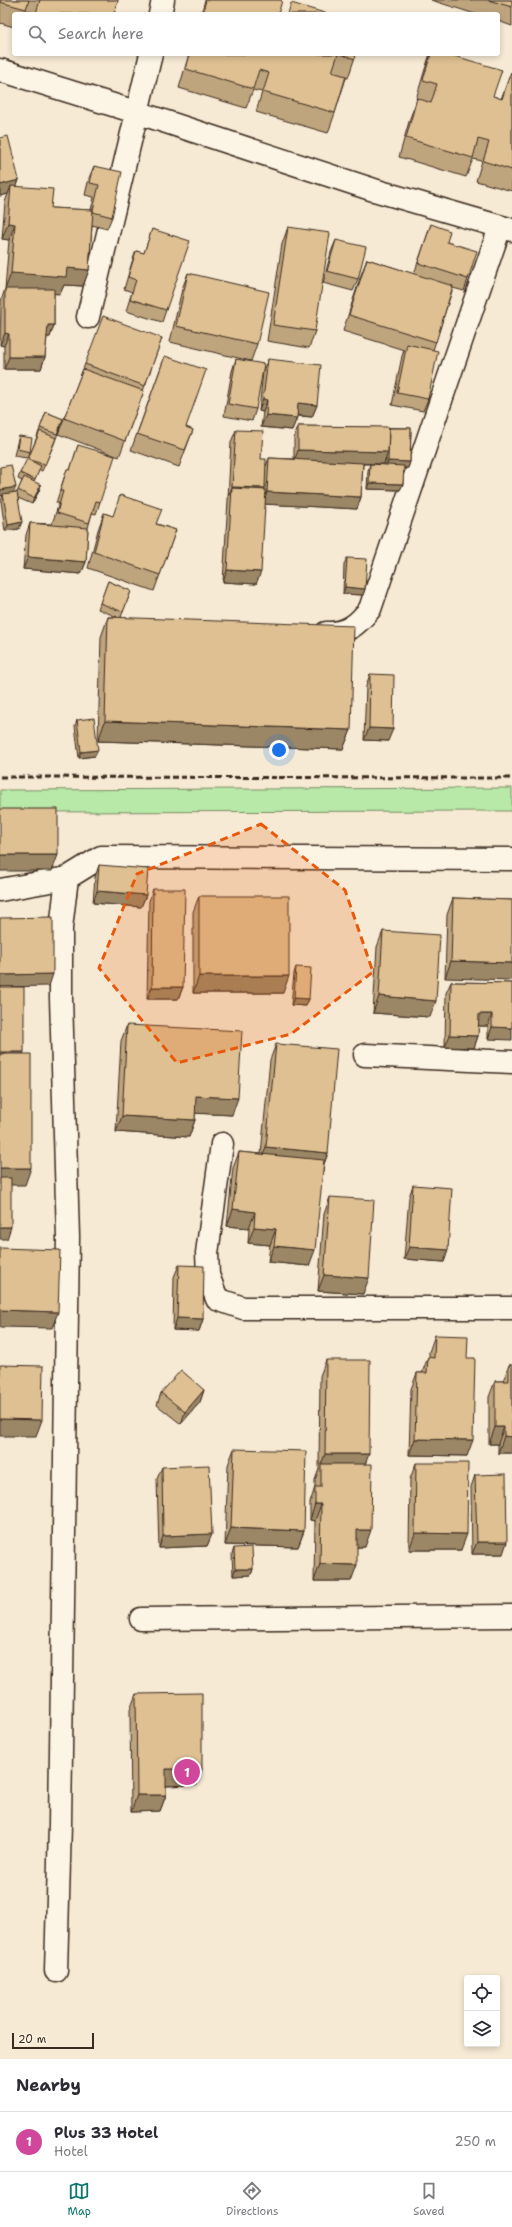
<!DOCTYPE html>
<html lang="en">
<head>
<meta charset="utf-8">
<style>
	body { margin:0; font-family:"Shantell Sans",sans-serif; background:#f2f2f3; color:#2b2b33 }
	.controls { position:absolute; right:12px; bottom:12px; display:grid; overflow:hidden; border-radius:4px; box-shadow:0 2px 6px #0003 }
	.controls button { width:36px; height:36px; display:grid; place-items:center; padding:0; border:0; border-bottom:1px solid #e1e1e2; background:#fff; color:#2b2b33; font:20px sans-serif }
	.scale { position:absolute; left:12px; bottom:10px; width:82px; box-sizing:border-box; padding-left:4px; border:2px solid #3b2a1e; border-top:0; font-size:11px; line-height:14px; white-space:nowrap; color:#3b2a1e; -webkit-text-stroke:3px #fcf5e5; paint-order:stroke }
	.you { position:absolute; left:279px; top:750px; width:14px; height:14px; margin:-10px; border:3px solid #fff; border-radius:50%; background:#1a73e8; box-shadow:0 0 0 6px #1a73e833 }
	.badge { display:grid; place-items:center; width:26px; height:26px; border-radius:50%; background:#0f766e; color:#fff; font-size:13px; font-weight:700 }
	.pin { position:absolute; translate:-50% -50%; border:2px solid #fff; box-shadow:0 1px 4px #0006 }
	.list { margin:0; padding:0; list-style:none }
	h2 { display:flex; justify-content:space-between; align-items:center; height:52px; margin:0; padding:0 16px; font-size:17px }
	h2 small { font-size:13px; font-weight:400; color:#7c7c81 }
	.list li { display:grid; grid-template-columns:26px 1fr auto; gap:12px; align-items:center; box-sizing:border-box; height:60px; padding:0 16px; border-top:1px solid #e1e1e2 }
	.list b { display:block; font-size:15px; white-space:nowrap }
	.list p { margin:0; font-size:13px; white-space:nowrap; color:#7c7c81 }
	.list em { font-size:13px; font-style:normal; color:#7c7c81 }
	.icon { flex:none; width:22px; height:22px; fill:none; stroke:currentColor; stroke-width:2; stroke-linecap:round; stroke-linejoin:round }
	.map { position:relative; flex:none; width:512px; height:2059px; overflow:hidden }
	.search { position:absolute; background:#fff; box-shadow:0 2px 6px #0003; left:12px; right:12px; top:12px; height:44px; display:flex; align-items:center; gap:10px; box-sizing:border-box; padding:0 14px; border-radius:4px; color:#7c7c81; font-size:15px }
	.sheet { height:112px; background:#fff }
	nav { display:flex; justify-content:space-around; align-items:center; box-sizing:border-box; height:56px; border-top:1px solid #e1e1e2; background:#fff; font-size:11px; color:#7c7c81 }
	nav a { display:grid; justify-items:center; gap:2px }
	nav .on { color:#0f766e }
	.map>svg:first-child { display:block }
	.green { fill:#b8e9a8; stroke:#7a8a63 }
	.lines { fill:none; stroke-linecap:round; stroke-linejoin:round }
	.street-casing { stroke:#3b2a1e; stroke-width:25 }
	.street { stroke:#fcf5e5; stroke-width:22 }
	.rail { stroke:#3b2a1e; stroke-width:3; stroke-dasharray:6 3; stroke-linecap:butt }
	.wall { fill:#bfa57e; stroke:#3b2a1e; fill-rule:evenodd }
	.shaded-wall { fill:#9b8666; stroke:#3b2a1e }
	.building { fill:#dec092; stroke:#3b2a1e }
	.marked { fill:#e8590c; fill-opacity:0.2; stroke:#e8590c; stroke-width:3; stroke-dasharray:8 5; stroke-linejoin:round }
</style>
</head>
<body>
<div class="map">
<svg width="512" height="2059" viewBox="0 0 512 2059">
	<rect width="100%" height="100%" fill="#f6ead4"/>
	<filter id="ink" filterUnits="userSpaceOnUse"><feTurbulence type="fractalNoise" baseFrequency=".025" numOctaves="2"/><feDisplacementMap in="SourceGraphic" scale="8" xChannelSelector="R" yChannelSelector="G"/><feConvolveMatrix kernelMatrix="1 2 1 2 8 2 1 2 1" color-interpolation-filters="sRGB"/></filter>
	<g filter="url(#ink)">
		<!-- green -->
		<path class="green" d="M512 788V811L0 812V790Z"/>
		<g class="lines">
			<defs>
				<path id="street" d="M160 14 163 0
					M0 70 139 113 374 190 512 230
					M88 317 151 54
					M326 633C347 634 358 624 370 609L500 227
					M0 890 67 878 101 857 512 859
					M365 1055 512 1062
					M222 1144 207 1253 208 1275 217 1299 243 1308H512
					M141 1619 512 1616
					M56 1971 60 1824 68 1237 61 998V928L67 878"/>
			</defs>
			<!-- street casing -->
			<use href="#street" class="street-casing"/>
			<!-- street -->
			<use href="#street" class="street"/>
			<!-- rail -->
			<path class="rail" d="M0 777 512 778"/>
		</g>
		<!-- wall -->
		<path class="wall" d="M0 0H118L114 14H34L35 13 26 10 24 14H14V27L0 23Z
			M205 0H280L278 14H201Z
			M431 0H512V26L498 21V14H475Z
			M189 54H356L348 78H346L335 113 328 133 256 112 262 92 253 90 246 108 179 88Z
			M430 54 493 96 501 99 511 72 512 73V191L476 181 482 161 473 159 466 177 399 157 410 118 417 100 416 99 425 69Z
			M0 138 19 180 17 186 51 208 91 210 94 197 85 195 89 178 94 166 112 217 107 229 92 225 89 270 83 286 64 285 60 294 54 293V325L50 337H47L45 357 41 369H4V346L0 345 1 301 5 289 9 240 2 239 5 202 8 194 0 196Z
			M431 224 447 242 468 279 464 291 453 288 433 350 428 399 423 411 392 405 402 356 404 350 343 331 361 275 367 259 414 274Z
			M288 227 315 331 309 348 267 341 282 244Z
			M152 229 166 310 162 322 126 311 132 292 124 289 132 262 136 251 144 253Z
			M336 240 358 279 353 291 323 283 331 252Z
			M188 273 257 344 251 361 170 342 182 289Z
			M162 338 143 391H144L119 457 58 434 83 369 85 364Z
			M165 356 186 427 193 430 179 467 131 450Z
			M236 359 256 409 252 421 224 416 232 371Z
			M268 359 317 405 312 417 297 416 292 430 261 427 263 412 259 411 263 371Z
			M46 412 63 419 54 444 42 471 39 470 34 482 41 485 39 491 32 504 18 498 19 529 5 531 1 501 3 495 0 496V467L14 493H17L22 481 18 479 20 473 28 460 38 434Z
			M298 426 411 428 410 462 408 468H403V484L400 490 367 489 368 470 370 464H363L361 497 357 509 265 504 256 584 223 582 228 500V498L231 442 236 430 261 459 266 466 269 458 294 459V438ZM386 459V465L384 464Z
			M19 436 30 452 27 458 14 456 17 443Z
			M78 445 100 502 96 514 92 513 88 528 86 562 81 574 23 569 26 535 30 523 52 524 59 503H56L63 481 67 469 70 470Z
			M104 513 112 516 157 524 176 530 154 591 88 568 98 530Z
			M347 558 365 589 363 595 343 594 344 564Z
			M108 581 131 591 121 617 351 730 343 749 98 741 101 637 108 617H117L98 609Z
			M370 674 388 741 364 740 366 686Z
			M77 720 95 756 79 758 75 726Z
			M99 865 146 895 141 907 93 903 95 877Z
			M153 889 183 987 178 999H147L149 901Z
			M199 896 283 993H193V912Z
			M453 898 512 900 445 978 447 915Z
			M383 931 430 1017 373 1013 377 947Z
			M296 967 309 999 306 1006 291 1005 294 973Z
			M451 982 512 983 488 1039V1026H478V1036L474 1048 445 1047 446 993Z
			M127 1025 232 1115 195 1113V1120L189 1137 116 1132 121 1041Z
			M276 1044 328 1153 324 1164 309 1266 268 1262 270 1245 248 1243 249 1228 227 1226 233 1168 239 1152 261 1154 270 1060Z
			M413 1185 448 1250 444 1262 404 1259 409 1197Z
			M330 1197 363 1294 318 1291 324 1214Z
			M179 1265 203 1319 199 1331 173 1330 174 1277Z
			M435 1335 467 1358V1456L409 1455 411 1389 417 1373H422L428 1357 429 1358V1352Z
			M326 1360 365 1464V1547H357L351 1581H314L315 1521 310 1520V1503L315 1487V1480L319 1469 320 1376Z
			M509 1365H512V1453H498V1444H489V1397L495 1381H503Z
			M204 1390 200 1402 181 1424 157 1405 161 1393Z
			M234 1449 304 1531 298 1547 225 1545 228 1465Z
			M416 1463 461 1550H409L410 1479Z
			M162 1467 212 1534 207 1546 159 1548 157 1479Z
			M475 1475 503 1554H472L471 1487Z
			M234 1548 253 1569 251 1575 233 1576 232 1554Z
			M136 1694 202 1769 197 1785 166 1786V1795L160 1811 131 1812 130 1710Z"/>
		<!-- shaded-wall -->
		<path class="shaded-wall" d="M19 180 14 192 11 186 8 194 0 196V185Z
			M8 223 15 224 9 240 2 239Z
			M67 268 89 270 83 286 64 285 60 294 5 290 11 273Z
			M48 325H54L50 337H43Z
			M5 333 9 334 4 346 0 345Z
			M9 357H45L41 369H4Z
			M263 399 267 400 263 412 259 411Z
			M298 403 317 405 312 417 294 415Z
			M266 415 297 418 292 430 261 427Z
			M298 450 388 452 384 464 294 462Z
			M388 461 410 462 408 468H386Z
			M369 483 403 484 400 490 367 489Z
			M41 485 39 491 32 504 34 498Z
			M16 487 13 493 0 496V490Z
			M232 487 265 488 261 500 232 488 228 498Z
			M267 492 361 497 357 509 263 504Z
			M22 522 19 529 5 531 8 525Z
			M28 557 86 562 81 574 23 569Z
			M227 570 261 572 256 584 223 582Z
			M345 587 365 589 363 595 343 594Z
			M105 721 351 730 343 749 98 741Z
			M369 728 393 729 388 741 364 740Z
			M98 750 95 756 79 758 81 752Z
			M0 855H58L52 871H0Z
			M97 891 146 895 141 907 93 903Z
			M451 961 512 963V980L445 978Z
			M53 974 49 986 0 987V975Z
			M199 976H289L283 993H193Z
			M152 987H183L178 999H147Z
			M379 996 436 1001 430 1017 373 1013Z
			M294 998 309 999 306 1006 291 1005Z
			M479 1014H492L488 1026H475Z
			M492 1027 512 1028V1040L488 1039Z
			M450 1035 478 1036 474 1048 445 1047Z
			M0 1052H24L19 1064H0Z
			M196 1096 238 1098 232 1115 190 1113Z
			M122 1116 195 1120 189 1137 116 1132Z
			M266 1147 328 1153 322 1169 260 1164Z
			M0 1168H31L25 1185H0Z
			M233 1209 255 1212 249 1228 227 1226Z
			M0 1227H11L7 1239H0Z
			M254 1227 276 1229 270 1245 248 1243Z
			M274 1246 315 1250 309 1266 268 1262Z
			M409 1247 448 1250 444 1262 404 1259Z
			M324 1275 369 1278 363 1294 318 1291Z
			M0 1310 58 1312 52 1328 0 1327Z
			M177 1318 203 1319 199 1331 173 1330Z
			M204 1390 200 1402 181 1424 185 1412Z
			M0 1419 42 1420 36 1436H0Z
			M495 1427H504L498 1444H489Z
			M504 1436 512 1437V1453H498Z
			M415 1439 473 1440 467 1456 409 1455Z
			M325 1454H369L363 1470 321 1465Z
			M315 1504H321L315 1521 310 1520Z
			M231 1528 304 1531 298 1547 225 1545Z
			M357 1530H371L365 1547H351Z
			M415 1533 467 1534 461 1550H409Z
			M212 1534 207 1546 159 1548 163 1536Z
			M477 1542H507L503 1554H472Z
			M320 1564 357 1565 351 1581H314Z
			M235 1569H253L251 1575 233 1576Z
			M166 1769H202L197 1785 160 1786Z
			M137 1795H166L160 1811 131 1812Z"/>
		<!-- building -->
		<path class="building" d="M0 0H29L26 9 0 2Z
			M40 0H118L114 14H40L36 13Z
			M206 0H280L282 1 278 14H215L203 11Z
			M488 0H512V7Z
			M291 3 328 14H288Z
			M190 54H338L332 72 346 76 335 113 263 92 269 73 259 70 253 89 186 69Z
			M340 54H356L355 59Z
			M431 54H448L502 70 493 96 502 99 511 72 512 73V170L483 161 489 142 478 139 473 158 406 138 417 98 431 103 437 84 423 80Z
			M8 136 19 180 0 185V138Z
			M94 166 122 172 112 217 93 212V210L99 185 90 183Z
			M11 186 53 189 51 208 93 210 89 270 67 268 66 277 11 273 15 224 8 223Z
			M431 224 450 231 447 242 477 251 468 279 418 263Z
			M288 227 330 233 315 331 273 325Z
			M152 229 190 241 166 310 130 299 136 280 128 277 136 251 144 253Z
			M336 240 366 247 358 279 327 271Z
			M367 259 453 286 436 342 349 315Z
			M188 273 269 292 257 344 176 326Z
			M5 289H54V325H48L45 357H9V334L5 333Z
			M103 316 162 338 145 386 85 364Z
			M407 344 438 351 428 399 397 393Z
			M165 356 206 370 186 427 193 430 185 450 137 434Z
			M236 359 264 364 256 409 228 404Z
			M268 359 321 365 317 405 298 403 297 418 266 415 267 400 263 399Z
			M83 369 144 391 125 441 64 418Z
			M46 412 63 419 57 434 40 428Z
			M298 426 389 427 388 452 298 450Z
			M389 428H411L410 462 388 461Z
			M236 430 263 431 261 459H266L265 488 232 487Z
			M40 431 56 438 45 465 28 459Z
			M19 436 32 438 30 452 17 449Z
			M78 445 115 456 100 502 96 501 89 523 57 513 63 491H60L67 469 70 470Z
			M269 458 363 463 361 497 267 492Z
			M27 459 41 466 35 480 20 473Z
			M370 464 404 466 403 484 369 483Z
			M11 465 16 487 0 490V467Z
			M24 477 41 485 34 498 18 490Z
			M232 488 266 490 261 572 227 570Z
			M17 492 22 522 8 525 3 494Z
			M120 495 162 509 156 524 176 530 160 575 94 552 104 513 113 516Z
			M30 523 88 528 86 562 28 557Z
			M347 558 367 559 365 589 345 587Z
			M108 581 131 591 123 612 100 603Z
			M108 617 354 626 351 730 105 721Z
			M370 674 394 675 393 729 369 728Z
			M94 718 98 750 81 752 77 720Z
			M0 809H58V855H0Z
			M99 865 148 869 146 895 97 891Z
			M153 889H185L183 987H152Z
			M199 896H289V976H199Z
			M453 898 512 900V963L451 961Z
			M53 917V974L0 975V918Z
			M383 931 440 935 436 1001 379 996Z
			M296 967 311 968 309 999 294 998Z
			M451 982 512 983V1028L492 1027V1014H479L478 1036 450 1035Z
			M0 987H24V1052H0Z
			M127 1025 242 1031 238 1098 196 1096 195 1120 122 1116Z
			M276 1044 337 1049 328 1153 266 1147Z
			M0 1054H31V1168H0Z
			M239 1152 324 1160 315 1250 274 1246 276 1229 254 1227 255 1212 233 1209Z
			M0 1178H11V1227H0Z
			M413 1185 452 1188 448 1250 409 1247Z
			M330 1197 374 1200 369 1278 324 1275Z
			M0 1248 60 1250 58 1312 0 1310Z
			M179 1265 204 1266 203 1319 177 1318Z
			M435 1335 468 1336 467 1358H475L473 1440 415 1439 417 1373H427L428 1357 434 1358Z
			M326 1360H370L369 1454H325Z
			M0 1365 43 1366 42 1420 0 1419Z
			M509 1365H512V1437L504 1436V1427H495V1381H509Z
			M181 1370 204 1390 185 1412 161 1393Z
			M234 1449 306 1451 304 1531 231 1528Z
			M416 1463H468L467 1534 415 1533Z
			M321 1464H372L371 1530H357V1565L320 1564 321 1504H315V1487H321Z
			M209 1465 212 1534 163 1536 162 1467Z
			M506 1474 507 1542H477L475 1475Z
			M252 1547 253 1569H235L234 1548Z
			M202 1693V1769H166V1795H137L136 1694Z"/>
	</g>
	<!-- marked area -->
	<path class="marked" d="M261 824 345 890 373 972 291 1034 177 1063 99 968 137 874Z"/>
</svg>
<div class="controls">
<button><svg class="icon" aria-label="locate" viewBox="0 0 24 24"><circle cx="12" cy="12" r="6"/><path d="M12 2v4M12 18v4M2 12h4M18 12h4"/></svg></button>
<button><svg class="icon" aria-label="layers" viewBox="0 0 24 24"><path d="M12 4l9 5-9 5-9-5zM3 14l9 5 9-5"/></svg></button>
</div>
<div class="scale">20 m</div>
<div class="you"></div>
<div class="pin badge" style="left:187px;top:1772px;background:#d1479c">1</div>
<div class="search"><svg class="icon" aria-label="search" viewBox="0 0 24 24"><circle cx="10" cy="10" r="6"/><path d="M15 15l6 6"/></svg>Search here</div>
</div>
<section class="sheet">
<h2>Nearby<small></small></h2>
<ul class="list">
<li><span class="badge" style="background:#d1479c">1</span><div><b>Plus 33 Hotel</b><p>Hotel</p></div><em>250 m</em></li>
</ul>
</section>
<nav>
<a class="on"><svg class="icon" aria-label="map" viewBox="0 0 24 24"><path d="M3 6l6-2 6 2 6-2v14l-6 2-6-2-6 2zM9 4v14M15 6v14"/></svg>Map</a>
<a><svg class="icon" aria-label="directions" viewBox="0 0 24 24"><path d="M12 3l9 9-9 9-9-9zM9 14v-3h6M13 9l2 2-2 2"/></svg>Directions</a>
<a><svg class="icon" aria-label="saved" viewBox="0 0 24 24"><path d="M7 4h10v16l-5-4-5 4z"/></svg>Saved</a>
</nav>
</body>
</html>
